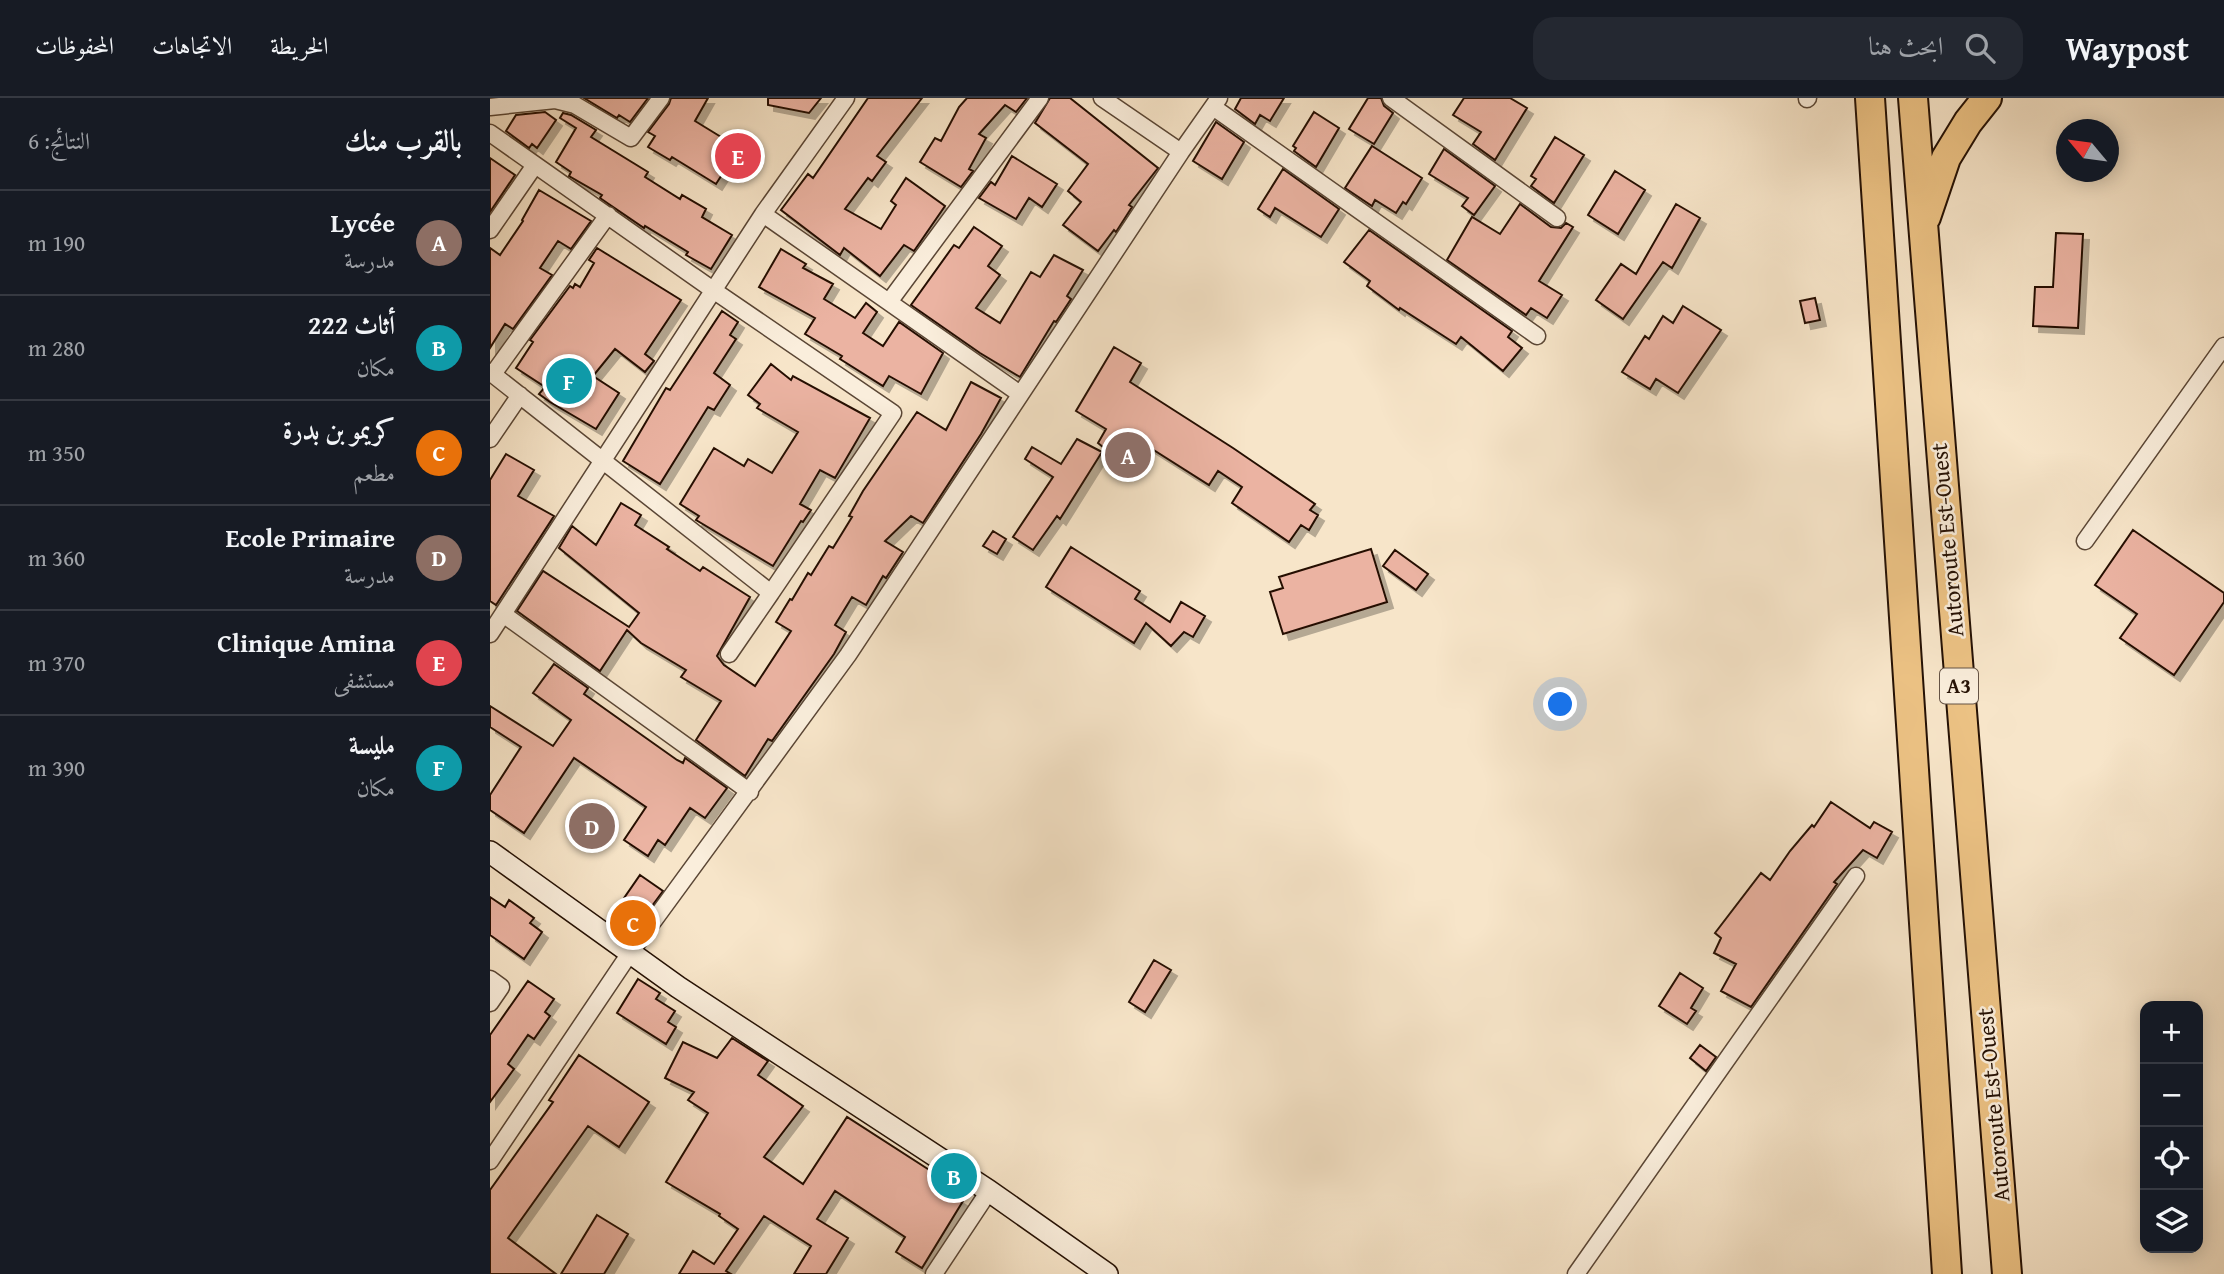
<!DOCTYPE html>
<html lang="ar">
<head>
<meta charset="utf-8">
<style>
	body { margin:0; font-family:"Gentium Book Plus",Amiri,serif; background:#242831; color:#f1f3f6; direction:rtl }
	.controls { position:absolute; right:21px; bottom:21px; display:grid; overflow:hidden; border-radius:14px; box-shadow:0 4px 18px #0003 }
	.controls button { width:63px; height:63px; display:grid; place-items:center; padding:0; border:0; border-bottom:2px solid #363941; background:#171b24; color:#f1f3f6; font:35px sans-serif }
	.compass { position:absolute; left:1566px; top:21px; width:63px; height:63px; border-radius:50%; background:#171b24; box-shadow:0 4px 18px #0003; rotate:299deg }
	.you { position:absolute; left:1071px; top:607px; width:24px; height:24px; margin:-18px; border:5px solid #fff; border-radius:50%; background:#1a73e8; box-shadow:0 0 0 10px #1a73e833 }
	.badge { display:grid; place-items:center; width:46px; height:46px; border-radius:50%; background:#1a73e8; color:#fff; font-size:23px; font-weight:700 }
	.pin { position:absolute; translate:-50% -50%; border:4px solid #fff; box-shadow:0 2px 7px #0006 }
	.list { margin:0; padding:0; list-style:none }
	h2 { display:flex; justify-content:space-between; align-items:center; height:91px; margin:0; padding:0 28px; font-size:30px }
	h2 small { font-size:23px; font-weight:400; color:#9ea1a6 }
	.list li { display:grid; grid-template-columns:46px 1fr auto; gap:21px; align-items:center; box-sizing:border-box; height:105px; padding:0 28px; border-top:2px solid #363941 }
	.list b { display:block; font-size:26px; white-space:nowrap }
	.list p { margin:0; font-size:23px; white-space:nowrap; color:#9ea1a6 }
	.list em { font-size:23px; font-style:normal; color:#9ea1a6 }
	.icon { flex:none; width:38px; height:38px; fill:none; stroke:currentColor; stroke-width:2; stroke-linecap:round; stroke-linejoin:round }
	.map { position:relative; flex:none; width:1734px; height:1176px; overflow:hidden; direction:ltr }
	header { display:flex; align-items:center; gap:42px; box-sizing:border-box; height:98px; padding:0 35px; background:#171b24; border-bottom:2px solid #363941 }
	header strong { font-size:33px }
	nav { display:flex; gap:38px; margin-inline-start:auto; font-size:24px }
	.search { width:490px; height:63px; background:#242831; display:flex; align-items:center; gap:18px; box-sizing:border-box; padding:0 24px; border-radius:21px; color:#9ea1a6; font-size:26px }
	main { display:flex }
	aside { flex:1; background:#171b24 }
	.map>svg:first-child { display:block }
	.building { fill:#ebb3a2; stroke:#251104; stroke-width:2; filter:url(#shadow) }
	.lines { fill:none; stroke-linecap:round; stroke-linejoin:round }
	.minor-casing { stroke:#5a4635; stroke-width:19 }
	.secondary-casing { stroke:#251104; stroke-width:24 }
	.motorway-casing { stroke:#251104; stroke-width:32 }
	.minor { stroke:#faeedc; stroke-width:16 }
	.secondary { stroke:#faeedc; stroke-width:21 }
	.motorway { stroke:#ecc284; stroke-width:28 }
	.labels { text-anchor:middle; stroke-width:5; stroke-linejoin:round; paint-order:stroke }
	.shield { fill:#faeedc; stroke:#655345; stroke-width:2 }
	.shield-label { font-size:21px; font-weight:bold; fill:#251104 }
	.street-label { font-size:23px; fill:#251104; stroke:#faeedc }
</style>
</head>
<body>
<header>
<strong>Waypost</strong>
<div class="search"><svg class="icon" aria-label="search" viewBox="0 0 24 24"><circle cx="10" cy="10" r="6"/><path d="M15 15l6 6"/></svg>ابحث هنا</div>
<nav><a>الخريطة</a><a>الاتجاهات</a><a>المحفوظات</a></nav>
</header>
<main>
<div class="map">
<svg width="1734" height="1176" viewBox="0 0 1734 1176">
	<defs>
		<filter id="shadow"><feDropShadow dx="6" dy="6" stdDeviation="0" flood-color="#0004"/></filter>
	</defs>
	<rect width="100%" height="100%" fill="#f7e5c9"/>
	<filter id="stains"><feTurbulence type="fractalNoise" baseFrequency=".00286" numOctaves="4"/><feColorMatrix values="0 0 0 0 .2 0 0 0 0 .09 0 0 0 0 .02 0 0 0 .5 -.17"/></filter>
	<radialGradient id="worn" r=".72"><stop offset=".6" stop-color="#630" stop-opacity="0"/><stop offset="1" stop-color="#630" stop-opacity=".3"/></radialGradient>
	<!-- building -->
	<path class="building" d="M94 0H158L140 24 129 17 127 20Z
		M181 0H218L205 23 249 50 226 86 182 59 180 62 158 49 165 38 158 34 179 6Z
		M278 0H331L319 15 278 7Z
		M378 0H432L387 58 396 64 382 83 378 80 355 111 391 131 406 107 401 103 416 80 455 108 424 153 414 147 390 178 354 150 350 157 291 112 318 76 323 80Z
		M477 0H537L526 14 515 7 489 36 496 40 479 71 483 73 471 89 430 64 445 40 451 43 469 9Z
		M560 0H580L668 70 639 107 642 109 626 134 624 132 608 153 573 127 591 104 578 93 598 66 545 25Z
		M751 0H794L780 23 770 17 765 26 745 11Z
		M878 0H891L894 8 903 15 884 46 859 31Z
		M974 0H1020L1037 10 1005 62 983 46 991 34 963 17Z
		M55 14 66 22 47 50 42 46 39 50 16 33 26 17Z
		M824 14 849 30 826 69 804 53 806 50 803 48Z
		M73 15 81 17 106 32 101 39 158 74 155 79 190 101 192 97 216 111 212 119 242 137 221 171 196 157 198 154 155 128 154 130 110 100 112 97 79 78 81 74 66 64 86 30 70 20Z
		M726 24 754 44 732 81 703 63Z
		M1065 39 1094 57 1064 105 1041 88 1046 81 1041 78Z
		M882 48 932 80 916 106 913 104 906 115 885 102 882 108 855 90Z
		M954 51 1005 88 984 117 972 108 978 100 939 76Z
		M522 58 567 86 552 109 539 100 526 121 489 100 501 84 505 87Z
		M0 60 25 77 0 114Z
		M793 71 849 111 831 139 785 110 780 119 768 111Z
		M1125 73 1155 92 1128 136 1098 117Z
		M49 92 101 123 81 151 68 143 50 170 62 177 23 231 15 226 0 250V150L10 157 33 123 32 122Z
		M1030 106 1061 129 1071 130 1076 125 1083 129 1049 183 1072 197 1057 220 1041 210 1036 217 957 162 982 119 1010 136Z
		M1186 106 1210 120 1182 170 1173 164 1133 221 1106 202 1131 166 1146 176Z
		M484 129 512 148 498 168 510 177 486 210 510 225 541 174 550 179 564 157 593 172 577 198 581 201 566 224 564 223 530 279 490 255 421 207 464 147 469 150Z
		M879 132 1022 233 1018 239 1032 250 1013 273 971 239 966 246 910 210 909 212 877 188 880 183 854 164Z
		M1566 135 1593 136 1588 230 1543 228 1545 189H1563Z
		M107 150 191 202 155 256 164 263 155 274 125 251 103 278 129 295 106 331 60 304 49 296 55 289 26 270 43 244 40 242 80 188 83 190 85 186 90 189 104 165 99 162Z
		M291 151 316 166 313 170 343 186 334 201 365 220 376 205 387 214 373 235 393 248 409 224 453 255 431 296 399 278 393 288 350 261 352 258 315 236 325 220 269 189Z
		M1325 200 1330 222 1315 225 1310 203Z
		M1193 208 1231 232 1188 295 1166 281 1160 291 1132 274 1155 238 1159 241 1173 218 1183 225Z
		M232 213 248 224 240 237 246 241 224 275 240 287 224 312 218 309 170 386 133 363 176 290 180 292Z
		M624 249 651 265 640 284 743 350 825 406 820 412 828 417 819 432 811 427 799 444 742 405 752 389 728 373 719 387 640 337 624 358 608 345 616 331 586 313Z
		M281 266 301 282 303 278 380 320 345 380 330 372 310 406 321 412 313 424 311 423 283 468 206 422 209 418 190 406 224 350 254 368 258 361 282 375 308 334 267 310 270 306 258 297Z
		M481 284 511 300 491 336 433 425 421 418 395 443 413 454 396 480 393 478 376 507 362 499 345 527 356 534 344 556 282 643 278 641 255 678 206 642 231 603 191 579 196 572 151 545 137 532 110 573 27 513 53 473 139 529 149 515 69 450 82 428 106 447 131 405 151 417 145 427 179 449 177 451 210 473 213 469 260 499 227 558 234 567 265 588 301 533 286 524 300 501 302 502 318 475 321 477 339 448 343 450 362 419 359 418 373 393 427 314 456 332Z
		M587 341 612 354 570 421 567 418 543 452 523 439 563 379 535 361 542 349 571 366Z
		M16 356 44 372 28 398 64 418 6 507 0 503V382Z
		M1643 432 1734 495V504L1684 577 1630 540 1647 516 1605 487Z
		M503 433 516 441 507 456 493 448Z
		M581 449 650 493 645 501 680 524 691 504 715 518 703 539 694 534 681 548 656 525 644 545 556 489Z
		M881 451 897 504 793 536 780 494 793 490 789 479Z
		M905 452 938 476 926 492 893 468Z
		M64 566 98 590 94 596 187 662 193 665 195 660 237 690 215 720 200 710 175 747 168 742 158 758 134 742 156 709 84 660 34 735 0 712V697L31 649 0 629V608L63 648 81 622 43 595Z
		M1341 704 1380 730 1384 724 1402 734 1387 760 1373 752 1344 784 1347 786 1261 909 1231 893 1246 866 1224 855 1231 840 1225 835 1271 775 1280 782 1300 753 1322 727 1324 729Z
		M150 777 173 793 145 831 123 816Z
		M0 799 15 809 19 802 44 820 40 825 52 834 34 861 0 837Z
		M664 862 681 872 655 914 639 904Z
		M1190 875 1213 890 1201 910 1206 913 1197 926 1169 908Z
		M148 881 170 895 166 901 185 913 178 924 186 929 176 946 127 915Z
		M38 883 64 901 55 914 60 918 44 941 38 937 18 966 24 971 0 1004V937Z
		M242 940 278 963 268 977 313 1008 274 1059 313 1086 357 1019 444 1075 439 1083 473 1103 432 1170 406 1154 415 1139 345 1093 327 1121 358 1140 336 1176H304L321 1148 274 1118 236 1173 241 1176H189L203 1153 224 1166 248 1131 229 1118 230 1116 176 1084 218 1015 198 1002 204 994 175 980 193 944 227 960Z
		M1210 947 1226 959 1216 973 1200 960Z
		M89 957 159 1004 129 1049 98 1028 18 1140 66 1176H0V1092L63 1004 59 1002Z
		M107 1117 138 1136 114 1176H71Z"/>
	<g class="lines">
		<defs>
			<path id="minor" d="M612 0 691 54
				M901 0 1067 120
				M1317 1 1318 0
				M0 9 65 2 85 7 141 40 171 0
				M723 9 1047 238
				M0 35 223 192 403 315 281 495 0 274
				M273 116 530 296
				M0 132 45 67
				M399 204 550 0
				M3 276 118 117
				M0 341 30 297
				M1595 443 1734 248
				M13 516 260 694
				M0 536 273 116 356 0
				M239 556 281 495
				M0 881 11 889 0 905
				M0 1063 140 855 358 557 691 54 729 0
				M444 1176 499 1093
				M1086 1176 1366 778"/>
			<path id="secondary" d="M0 754 188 889 499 1093 617 1176"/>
			<path id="motorway" d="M1380 0 1457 1176
				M1423 0 1517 1176
				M1436 119 1456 60 1478 24 1497 0"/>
		</defs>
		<!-- minor casing -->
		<use href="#minor" class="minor-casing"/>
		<!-- secondary casing -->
		<use href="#secondary" class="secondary-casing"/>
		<!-- motorway casing -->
		<use href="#motorway" class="motorway-casing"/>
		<!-- minor -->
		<use href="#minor" class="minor"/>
		<!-- secondary -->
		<use href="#secondary" class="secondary"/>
		<!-- motorway -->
		<use href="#motorway" class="motorway"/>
	</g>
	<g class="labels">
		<!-- shield labels -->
		<rect class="shield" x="1450" y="570.5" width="38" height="35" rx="5"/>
		<g class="shield-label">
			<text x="1469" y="595">A3</text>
		</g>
		<!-- street labels -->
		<g class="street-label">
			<text transform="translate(1457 442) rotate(-95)" y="8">Autoroute Est-Ouest</text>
			<text transform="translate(1503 1007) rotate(-95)" y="8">Autoroute Est-Ouest</text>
		</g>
	</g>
	<rect width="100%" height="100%" filter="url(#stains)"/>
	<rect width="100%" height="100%" fill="url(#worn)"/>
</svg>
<div class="controls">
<button>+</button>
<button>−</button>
<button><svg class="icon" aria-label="locate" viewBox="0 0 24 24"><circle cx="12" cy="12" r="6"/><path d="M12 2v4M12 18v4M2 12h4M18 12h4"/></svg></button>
<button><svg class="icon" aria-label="layers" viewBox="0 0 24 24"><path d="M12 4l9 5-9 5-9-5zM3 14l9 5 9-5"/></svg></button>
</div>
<svg class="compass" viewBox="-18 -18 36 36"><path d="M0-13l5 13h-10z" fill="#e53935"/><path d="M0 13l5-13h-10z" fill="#9ea1a6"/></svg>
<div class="you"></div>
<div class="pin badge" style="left:638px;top:357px;background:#8d6e63">A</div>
<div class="pin badge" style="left:464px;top:1078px;background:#0f9aa8">B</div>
<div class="pin badge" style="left:143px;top:825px;background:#e8710a">C</div>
<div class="pin badge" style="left:102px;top:728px;background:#8d6e63">D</div>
<div class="pin badge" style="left:248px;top:58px;background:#e0444e">E</div>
<div class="pin badge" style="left:79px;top:283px;background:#0f9aa8">F</div>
</div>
<aside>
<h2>بالقرب منك<small>النتائج: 6</small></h2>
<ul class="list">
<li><span class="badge" style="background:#8d6e63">A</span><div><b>Lycée</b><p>مدرسة</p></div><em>190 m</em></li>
<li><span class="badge" style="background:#0f9aa8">B</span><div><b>أثاث 222</b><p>مكان</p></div><em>280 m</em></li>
<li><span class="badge" style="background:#e8710a">C</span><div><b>كريمو بن بدرة</b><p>مطعم</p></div><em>350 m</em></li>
<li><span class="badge" style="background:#8d6e63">D</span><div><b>Ecole Primaire</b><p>مدرسة</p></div><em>360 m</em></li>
<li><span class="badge" style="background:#e0444e">E</span><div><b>Clinique Amina</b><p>مستشفى</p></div><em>370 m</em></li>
<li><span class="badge" style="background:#0f9aa8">F</span><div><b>مليسة</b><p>مكان</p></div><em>390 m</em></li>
</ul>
</aside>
</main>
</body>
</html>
